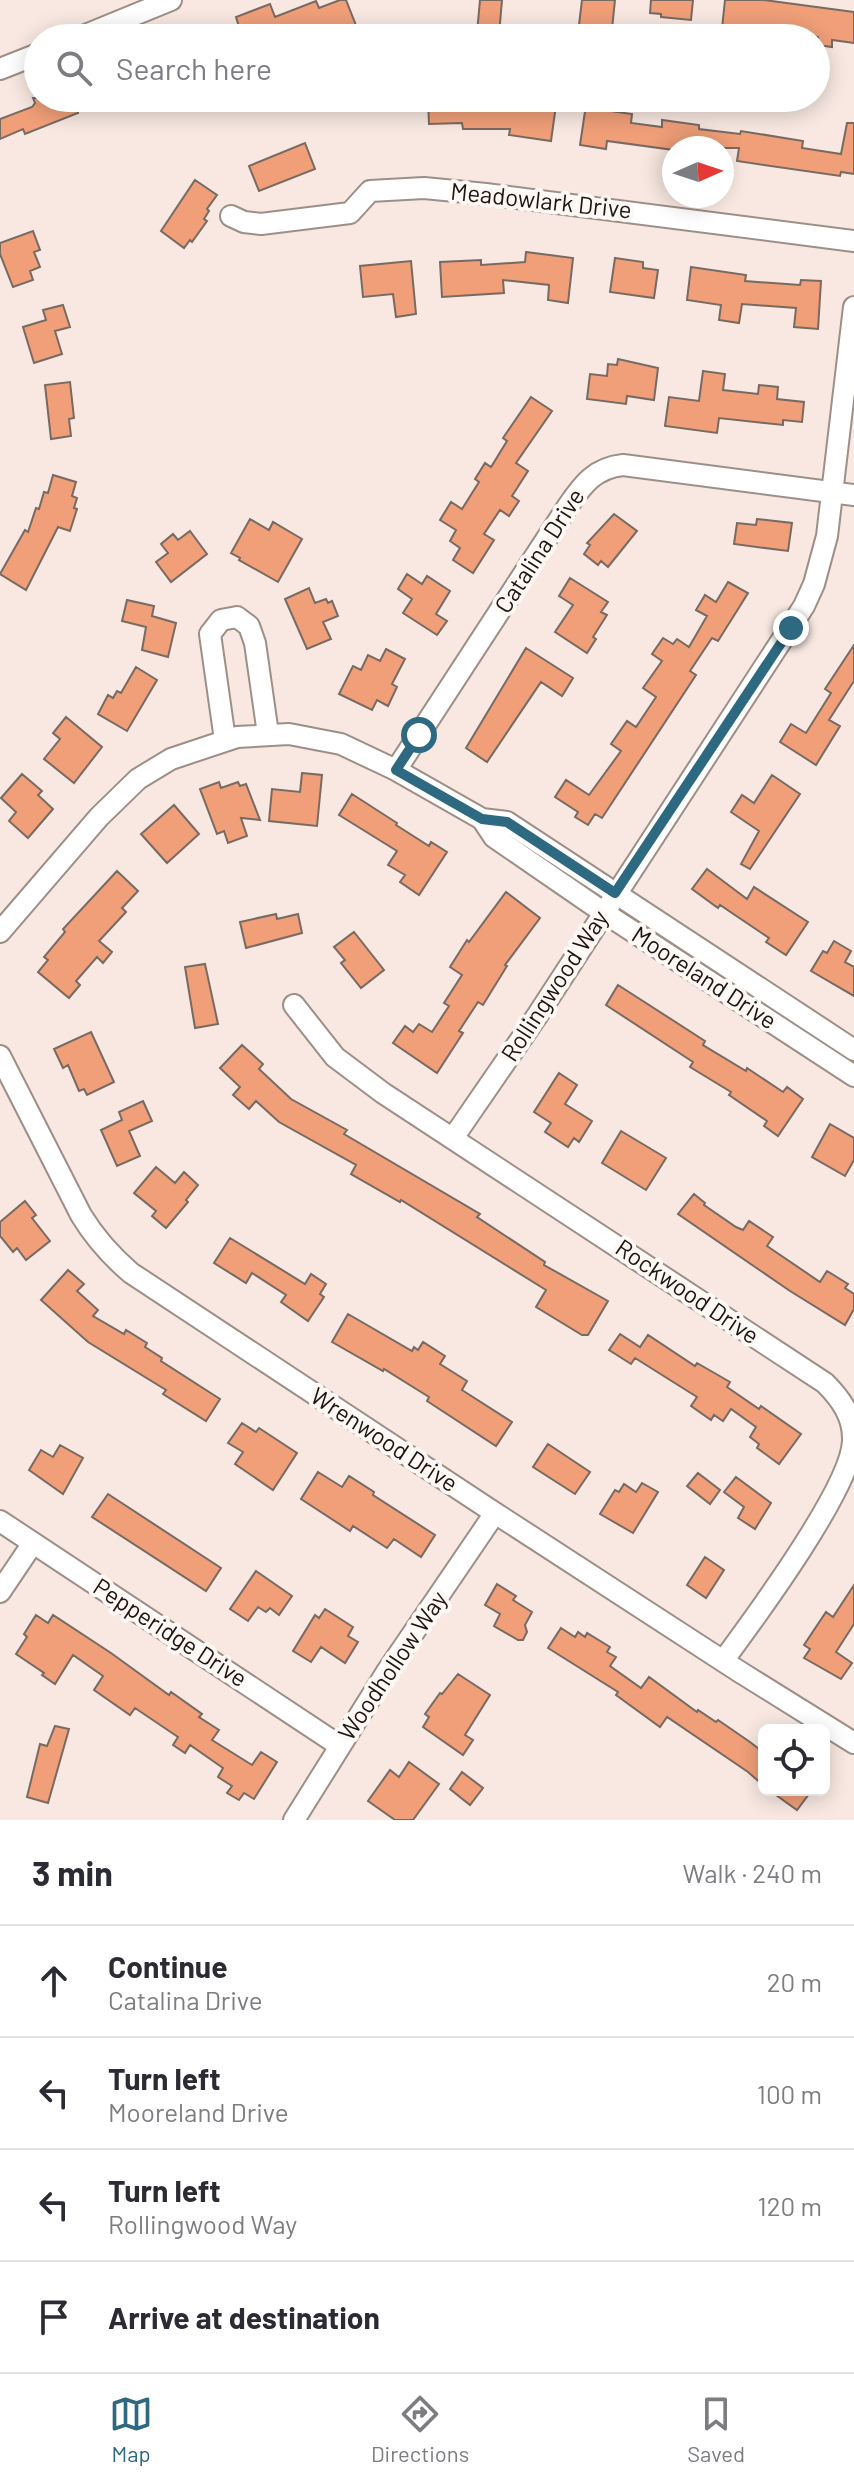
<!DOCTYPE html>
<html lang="en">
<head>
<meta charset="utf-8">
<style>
	body { margin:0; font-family:Barlow,sans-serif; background:#f2f2f3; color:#2b2b33 }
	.controls { position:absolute; right:24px; bottom:24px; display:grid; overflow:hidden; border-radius:12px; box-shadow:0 4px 20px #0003 }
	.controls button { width:72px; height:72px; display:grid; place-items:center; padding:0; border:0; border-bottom:2px solid #e1e1e2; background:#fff; color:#2b2b33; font:40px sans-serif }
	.compass { position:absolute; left:662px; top:136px; width:72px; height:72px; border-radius:50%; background:#fff; box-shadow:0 4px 20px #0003; rotate:87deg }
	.stop { position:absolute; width:24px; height:24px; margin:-18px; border:6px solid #2d6980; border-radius:50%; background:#fff }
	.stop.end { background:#2d6980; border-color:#fff; box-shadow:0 2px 8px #0008 }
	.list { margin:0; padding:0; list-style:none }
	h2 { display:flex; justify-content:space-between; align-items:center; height:104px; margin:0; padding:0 32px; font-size:34px }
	h2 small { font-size:26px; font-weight:400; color:#7c7c81 }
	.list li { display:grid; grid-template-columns:52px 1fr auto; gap:24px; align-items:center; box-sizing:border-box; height:112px; padding:0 32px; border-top:2px solid #e1e1e2 }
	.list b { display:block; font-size:30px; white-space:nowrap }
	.list p { margin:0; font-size:26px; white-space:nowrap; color:#7c7c81 }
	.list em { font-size:26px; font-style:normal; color:#7c7c81 }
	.icon { flex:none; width:44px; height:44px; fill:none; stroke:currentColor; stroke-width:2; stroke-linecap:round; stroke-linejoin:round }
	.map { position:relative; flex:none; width:854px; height:1820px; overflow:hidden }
	.search { position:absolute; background:#fff; box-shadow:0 4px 20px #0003; left:24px; right:24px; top:24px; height:88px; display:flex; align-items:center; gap:20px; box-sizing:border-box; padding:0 28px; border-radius:44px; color:#7c7c81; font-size:30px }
	.sheet { height:552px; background:#fff }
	nav { display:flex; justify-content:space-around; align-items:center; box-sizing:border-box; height:112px; border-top:2px solid #e1e1e2; background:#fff; font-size:22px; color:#7c7c81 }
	nav a { display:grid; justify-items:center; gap:4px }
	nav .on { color:#2d6980 }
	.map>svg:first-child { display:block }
	.building { fill:#f09f78; stroke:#776a63; stroke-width:2 }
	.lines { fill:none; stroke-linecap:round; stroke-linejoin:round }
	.minor-casing { stroke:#9d8f88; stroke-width:24 }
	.minor { stroke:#fff; stroke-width:20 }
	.route { stroke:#2d6980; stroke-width:10 }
	.labels { text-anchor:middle; stroke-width:8; stroke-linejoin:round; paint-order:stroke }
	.street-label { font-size:24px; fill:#1b1613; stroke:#fef8f5 }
</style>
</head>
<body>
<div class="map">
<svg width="854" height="1820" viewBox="0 0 854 1820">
	<rect width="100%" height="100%" fill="#f8e8e1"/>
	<!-- building -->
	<path class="building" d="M340 0H346L361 38H337L334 30 314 38H304L300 28 274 38H213L239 27 236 17 270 4 275 17 316 1 319 8Z
		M480 0H502L499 35 477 33Z
		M582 0H615L612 29 579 25Z
		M651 0H693L691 20 661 17V14L650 13Z
		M725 0H764L854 12V43L832 40V47L817 45 818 37 758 27 757 38H721Z
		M33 98H72L78 113 25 134 23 129 0 139V119L32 107 35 103Z
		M443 98H557L551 141 509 135 510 129H463L462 123 429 124 428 100Z
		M587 98 611 102 610 111 632 114 631 123 662 127V120L699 125V129L740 134 741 131 803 141 802 148 841 154 847 123H854V174L841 172 840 176 737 161 739 148H674V150L607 141 606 149 580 145Z
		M305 143 315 169 259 191 249 166Z
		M195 180 217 195 207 209 209 211 204 219 207 221 192 242 190 240 184 248 161 231Z
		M33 231 40 250 34 252 40 267 30 271 33 280 13 287 0 254V243Z
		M526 252 573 258 568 303 548 300 549 285 503 280 504 293 442 297 440 262 481 260V265L525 262Z
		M615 258 643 262V268L658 270 654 298 610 292Z
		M411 261 416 314 396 317 393 294 363 297 360 266Z
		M691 267 746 275 745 281 800 285 801 280 821 281 818 329 794 327 796 308 742 304 739 323 719 320 721 305 687 300Z
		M63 305 70 327 55 331 62 354 34 363 23 327 46 320 43 310Z
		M618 359 658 368 654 400 627 396 626 404 587 399 590 374 607 376 608 364 617 365Z
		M703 371 725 374 723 390 758 394 759 385 778 387 777 399 804 402 802 422 783 420V425L719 418 717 433 665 426 669 397 699 401Z
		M70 382 74 418 69 419 71 436 51 439 45 385Z
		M531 397 552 411 516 463 528 471 512 496 519 501 509 516 500 510 484 534 494 540 473 573 453 560 460 548 450 541 456 530 440 520 451 502 462 509 479 482 475 479 485 463 491 467 507 441 503 438Z
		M53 475 76 482 72 496 77 498 74 508 77 509 70 531 58 527 26 590 0 574 25 530 28 532 36 508 39 509 44 492 48 493Z
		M614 514 637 531 608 567 601 561 598 565 584 554 590 545 587 543Z
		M250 519 269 530 273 522 302 539 278 582 239 560 240 558 231 553Z
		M757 519 792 523 788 551 734 544 737 523 756 525Z
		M190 531 207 554 171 582 156 562 168 553 161 544 173 534 178 540Z
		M407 574 422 584 427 576 450 591 436 614 447 621 437 635 403 613 412 599 398 589Z
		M570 578 608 602 601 612 607 615 593 637 596 639 587 653 555 632 573 605 559 596Z
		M728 582 748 593 740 606 718 641 712 638 690 671 696 675 602 818 595 814 588 825 575 817 578 812 555 797 566 780 589 795 621 751 611 744 627 721 636 727 656 697 643 688 662 661 652 654 663 638 673 644 677 639 689 647 707 616 696 610 705 595 716 602Z
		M309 588 315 603 326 599 328 603 332 601 338 616 323 622 331 639 307 649 285 599Z
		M127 600 154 606 152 616 176 623 168 657 142 650 146 627 122 621Z
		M854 645V681L829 720 840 726 816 765 780 742 791 724 806 733 831 693 825 689Z
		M526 648 573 678 562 696 541 682 487 762 466 748Z
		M386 649 405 659 392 684 397 687 388 706 377 700 372 710 339 694 353 666 361 670 368 655 380 661Z
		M136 667 157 680 127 731 98 714 108 695 113 698 117 691 121 693Z
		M66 717 102 747 74 783 44 759 60 739 53 733Z
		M302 773 322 775 317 826 269 821 272 789 300 792Z
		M22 774 42 791 38 795 53 809 28 838 9 821 16 812 1 798Z
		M772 775 800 794 750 869 741 864 759 831 731 812 742 795 754 803Z
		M219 782 221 788 238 782 240 786 246 784 260 820 241 818 247 836 228 843 224 831 217 834 200 789Z
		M352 794 397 823 396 825 429 846 431 842 447 852 419 895 400 882 405 875 388 865 397 851 339 815Z
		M174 805 199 834 167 863 141 834Z
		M707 869 747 899 754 887 808 922 786 955 766 942 769 938 720 905 718 908 692 889Z
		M117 871 138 891 122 908 126 912 99 941 112 952 103 963 97 957 76 981 80 985 69 998 38 972 48 960 44 957 65 932 63 929Z
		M506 892 540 918 505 965 507 966 483 1005 478 1002 459 1031 463 1033 437 1073 393 1043 405 1026 413 1032 419 1024 432 1032 449 1006 444 1003 462 975 450 967 467 940 469 942Z
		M276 914 277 919 298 914 302 933 246 948 240 922Z
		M354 932 384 970 361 988 341 963 345 960 334 947Z
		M834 941 851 951 845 962 854 967V996L811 971 823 951 827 953Z
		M205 964 218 1024 195 1028 185 967Z
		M618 985 705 1041 703 1045 746 1071 747 1068 783 1092 787 1087 803 1099 778 1136 764 1126 767 1121 729 1095 731 1092 690 1067 693 1062 606 1005Z
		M91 1032 114 1082 87 1095 84 1089 79 1091 68 1065 63 1068 54 1049Z
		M242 1045 263 1064 259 1069 291 1099 347 1130 344 1134 480 1214 477 1217 545 1262 544 1265 608 1301 588 1335H582L536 1307 546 1290 401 1200 400 1202 351 1174 356 1165 279 1122 256 1101 249 1109 233 1095 240 1087 220 1068Z
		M559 1073 577 1085 565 1104 592 1121 579 1142 574 1138 568 1147 545 1132 551 1123 534 1112Z
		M143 1101 152 1121 129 1131 140 1156 117 1166 101 1130 122 1120 119 1112Z
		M830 1124 854 1138V1160L845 1176 812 1157Z
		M621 1131 666 1158 646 1190 602 1163Z
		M156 1167 175 1183 184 1172 198 1185 186 1200 188 1202 166 1228 152 1216 156 1211 134 1193Z
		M694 1194 705 1203 704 1205 736 1227 743 1230 749 1221 773 1237 767 1246 820 1282 827 1271 848 1284 845 1288 854 1294V1309L845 1325 790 1291 678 1214Z
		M25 1201 36 1215 32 1218 50 1241 26 1260 17 1248 13 1252 0 1236V1222Z
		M230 1238 305 1284 311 1274 326 1284 320 1294 324 1297 308 1321 281 1302 286 1295 252 1273 246 1283 214 1263Z
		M68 1270 84 1284 77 1291 98 1310 93 1316 124 1334 126 1330 147 1343 145 1347 162 1358 161 1361 220 1399 206 1421 163 1394 166 1390 88 1342 41 1300Z
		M348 1314 412 1351 414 1347 418 1350 423 1342 445 1356 440 1364 467 1381 462 1390 512 1422 496 1446 427 1401 429 1397 384 1369 383 1371 332 1342Z
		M620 1334 640 1347 648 1335 695 1366 697 1363 730 1382 727 1387 759 1409 761 1406 801 1434 779 1464 757 1448 759 1444 750 1437 756 1427 731 1409 723 1421 714 1415 711 1420 691 1406 697 1397 635 1358 631 1364 609 1350Z
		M242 1423 256 1432 259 1428 297 1453 273 1490 235 1464 243 1452 228 1443Z
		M548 1444 590 1472 575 1494 533 1467Z
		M60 1445 83 1458 63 1494 29 1470 41 1450 53 1457Z
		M318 1472 342 1487 349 1476 374 1492 373 1495 435 1535 421 1557 394 1539 387 1548 353 1526 350 1531 301 1499Z
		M698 1473 720 1490 710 1504 687 1486Z
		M736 1477 771 1503 755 1529 738 1518 744 1507 724 1492Z
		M642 1483 658 1492 633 1533 600 1514 615 1490 619 1492 624 1484 636 1492Z
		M108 1494 221 1568 206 1591 92 1517Z
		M705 1557 724 1570 706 1598 687 1585Z
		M256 1571 292 1596 279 1615 270 1608 266 1612 258 1607 248 1621 230 1609Z
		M497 1584 516 1596 513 1600 532 1612 525 1625 527 1632 523 1640H518L494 1626 500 1614 485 1605Z
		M854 1585V1624L836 1652 852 1663 841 1679 804 1658 810 1649 804 1645 826 1612 833 1617Z
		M325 1609 353 1627 348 1636 358 1642 345 1663 321 1647 311 1662 293 1651 315 1615 319 1618Z
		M36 1615 48 1623 53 1615 111 1653 169 1695 171 1692 202 1714 199 1717 219 1730 212 1740 252 1765 261 1752 277 1762 254 1799 244 1793 239 1800 227 1793 232 1786 218 1777 223 1768 190 1745 185 1753 173 1745 178 1737 135 1708 130 1715 94 1690 103 1676 73 1655 55 1684 42 1675 44 1673 16 1654 27 1637 24 1634Z
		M561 1628 575 1637 578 1632 585 1637 587 1633 610 1647 607 1652 616 1657 610 1666 641 1688 649 1677 697 1712 698 1710 716 1722 718 1720 750 1742 764 1753V1786L748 1772 667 1717 660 1727 616 1695 618 1692 548 1648Z
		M458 1674 490 1695 465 1735 473 1740 463 1755 423 1727 429 1717 425 1714 440 1693 442 1694Z
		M55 1726 69 1729 48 1803 27 1797 40 1744 47 1746Z
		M409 1762 439 1784 413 1820H395L368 1801 390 1770 399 1777Z
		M462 1772 483 1788 470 1805 450 1789Z
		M769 1790H812L797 1810Z"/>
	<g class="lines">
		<defs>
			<path id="minor" d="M78 38 171 0
				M0 69 38 54
				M231 216 244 222 261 224 350 213 370 191 424 188 486 194 854 241
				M225 740 210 634 221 620 237 617 249 626 255 643 268 734
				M396 770 568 506C583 484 595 468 623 465L854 495
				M482 819 494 837 603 912 854 1076
				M0 932 99 817 138 779 171 759 237 737 289 734 341 744 396 770 482 819 507 822 854 1050
				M294 1005 335 1057 383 1093 825 1383C841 1399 854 1417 853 1441 851 1488 754 1619 723 1661
				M0 1056 81 1215C95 1238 110 1255 131 1273L495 1513 740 1672 854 1743
				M453 1138 537 1016 804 606 814 584 827 536 854 307
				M0 1521 340 1746
				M0 1592 33 1543
				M294 1820 386 1673 495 1513"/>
		</defs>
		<!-- minor casing -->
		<use href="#minor" class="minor-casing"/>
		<!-- minor -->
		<use href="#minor" class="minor"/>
	</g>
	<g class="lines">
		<!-- route -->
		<path class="route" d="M419 735 396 770 482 819 507 822 615 893 791 628"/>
	</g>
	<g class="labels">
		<!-- street labels -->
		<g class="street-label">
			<text transform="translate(541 201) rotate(6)" y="8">Meadowlark Drive</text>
			<text transform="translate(540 551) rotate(-57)" y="8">Catalina Drive</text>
			<text transform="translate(704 978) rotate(33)" y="8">Mooreland Drive</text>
			<text transform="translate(555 986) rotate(-57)" y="8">Rollingwood Way</text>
			<text transform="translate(687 1292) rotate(34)" y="8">Rockwood Drive</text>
			<text transform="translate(384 1440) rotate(33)" y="8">Wrenwood Drive</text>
			<text transform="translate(170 1633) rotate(33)" y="8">Pepperidge Drive</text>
			<text transform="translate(393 1666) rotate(-56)" y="8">Woodhollow Way</text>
		</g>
	</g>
</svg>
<div class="controls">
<button><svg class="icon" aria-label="locate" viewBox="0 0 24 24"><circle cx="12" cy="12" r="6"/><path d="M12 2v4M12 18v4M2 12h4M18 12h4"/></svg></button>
</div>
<svg class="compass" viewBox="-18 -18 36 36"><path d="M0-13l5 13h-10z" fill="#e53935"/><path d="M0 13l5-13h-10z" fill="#7c7c81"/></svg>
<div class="stop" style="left:419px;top:735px"></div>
<div class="stop end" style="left:791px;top:628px"></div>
<div class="search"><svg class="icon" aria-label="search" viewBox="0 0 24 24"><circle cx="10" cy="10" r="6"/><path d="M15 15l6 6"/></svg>Search here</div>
</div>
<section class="sheet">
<h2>3 min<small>Walk · 240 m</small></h2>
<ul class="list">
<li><svg class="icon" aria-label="ahead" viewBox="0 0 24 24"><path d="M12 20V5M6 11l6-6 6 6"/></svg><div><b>Continue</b><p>Catalina Drive</p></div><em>20 m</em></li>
<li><svg class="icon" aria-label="left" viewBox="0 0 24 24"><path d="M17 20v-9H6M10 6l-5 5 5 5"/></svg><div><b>Turn left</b><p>Mooreland Drive</p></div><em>100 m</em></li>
<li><svg class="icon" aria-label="left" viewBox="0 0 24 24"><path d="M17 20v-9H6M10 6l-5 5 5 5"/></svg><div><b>Turn left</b><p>Rollingwood Way</p></div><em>120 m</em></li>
<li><svg class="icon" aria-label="arrive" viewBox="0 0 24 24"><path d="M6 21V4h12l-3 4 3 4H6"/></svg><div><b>Arrive at destination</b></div></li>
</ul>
</section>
<nav>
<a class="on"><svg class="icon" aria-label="map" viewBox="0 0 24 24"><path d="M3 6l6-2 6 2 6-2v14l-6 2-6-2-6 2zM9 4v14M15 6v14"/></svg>Map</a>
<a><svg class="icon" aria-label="directions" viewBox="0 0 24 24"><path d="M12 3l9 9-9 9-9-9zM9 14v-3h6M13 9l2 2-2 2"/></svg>Directions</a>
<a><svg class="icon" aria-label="saved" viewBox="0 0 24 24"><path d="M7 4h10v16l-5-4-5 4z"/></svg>Saved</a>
</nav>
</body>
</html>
